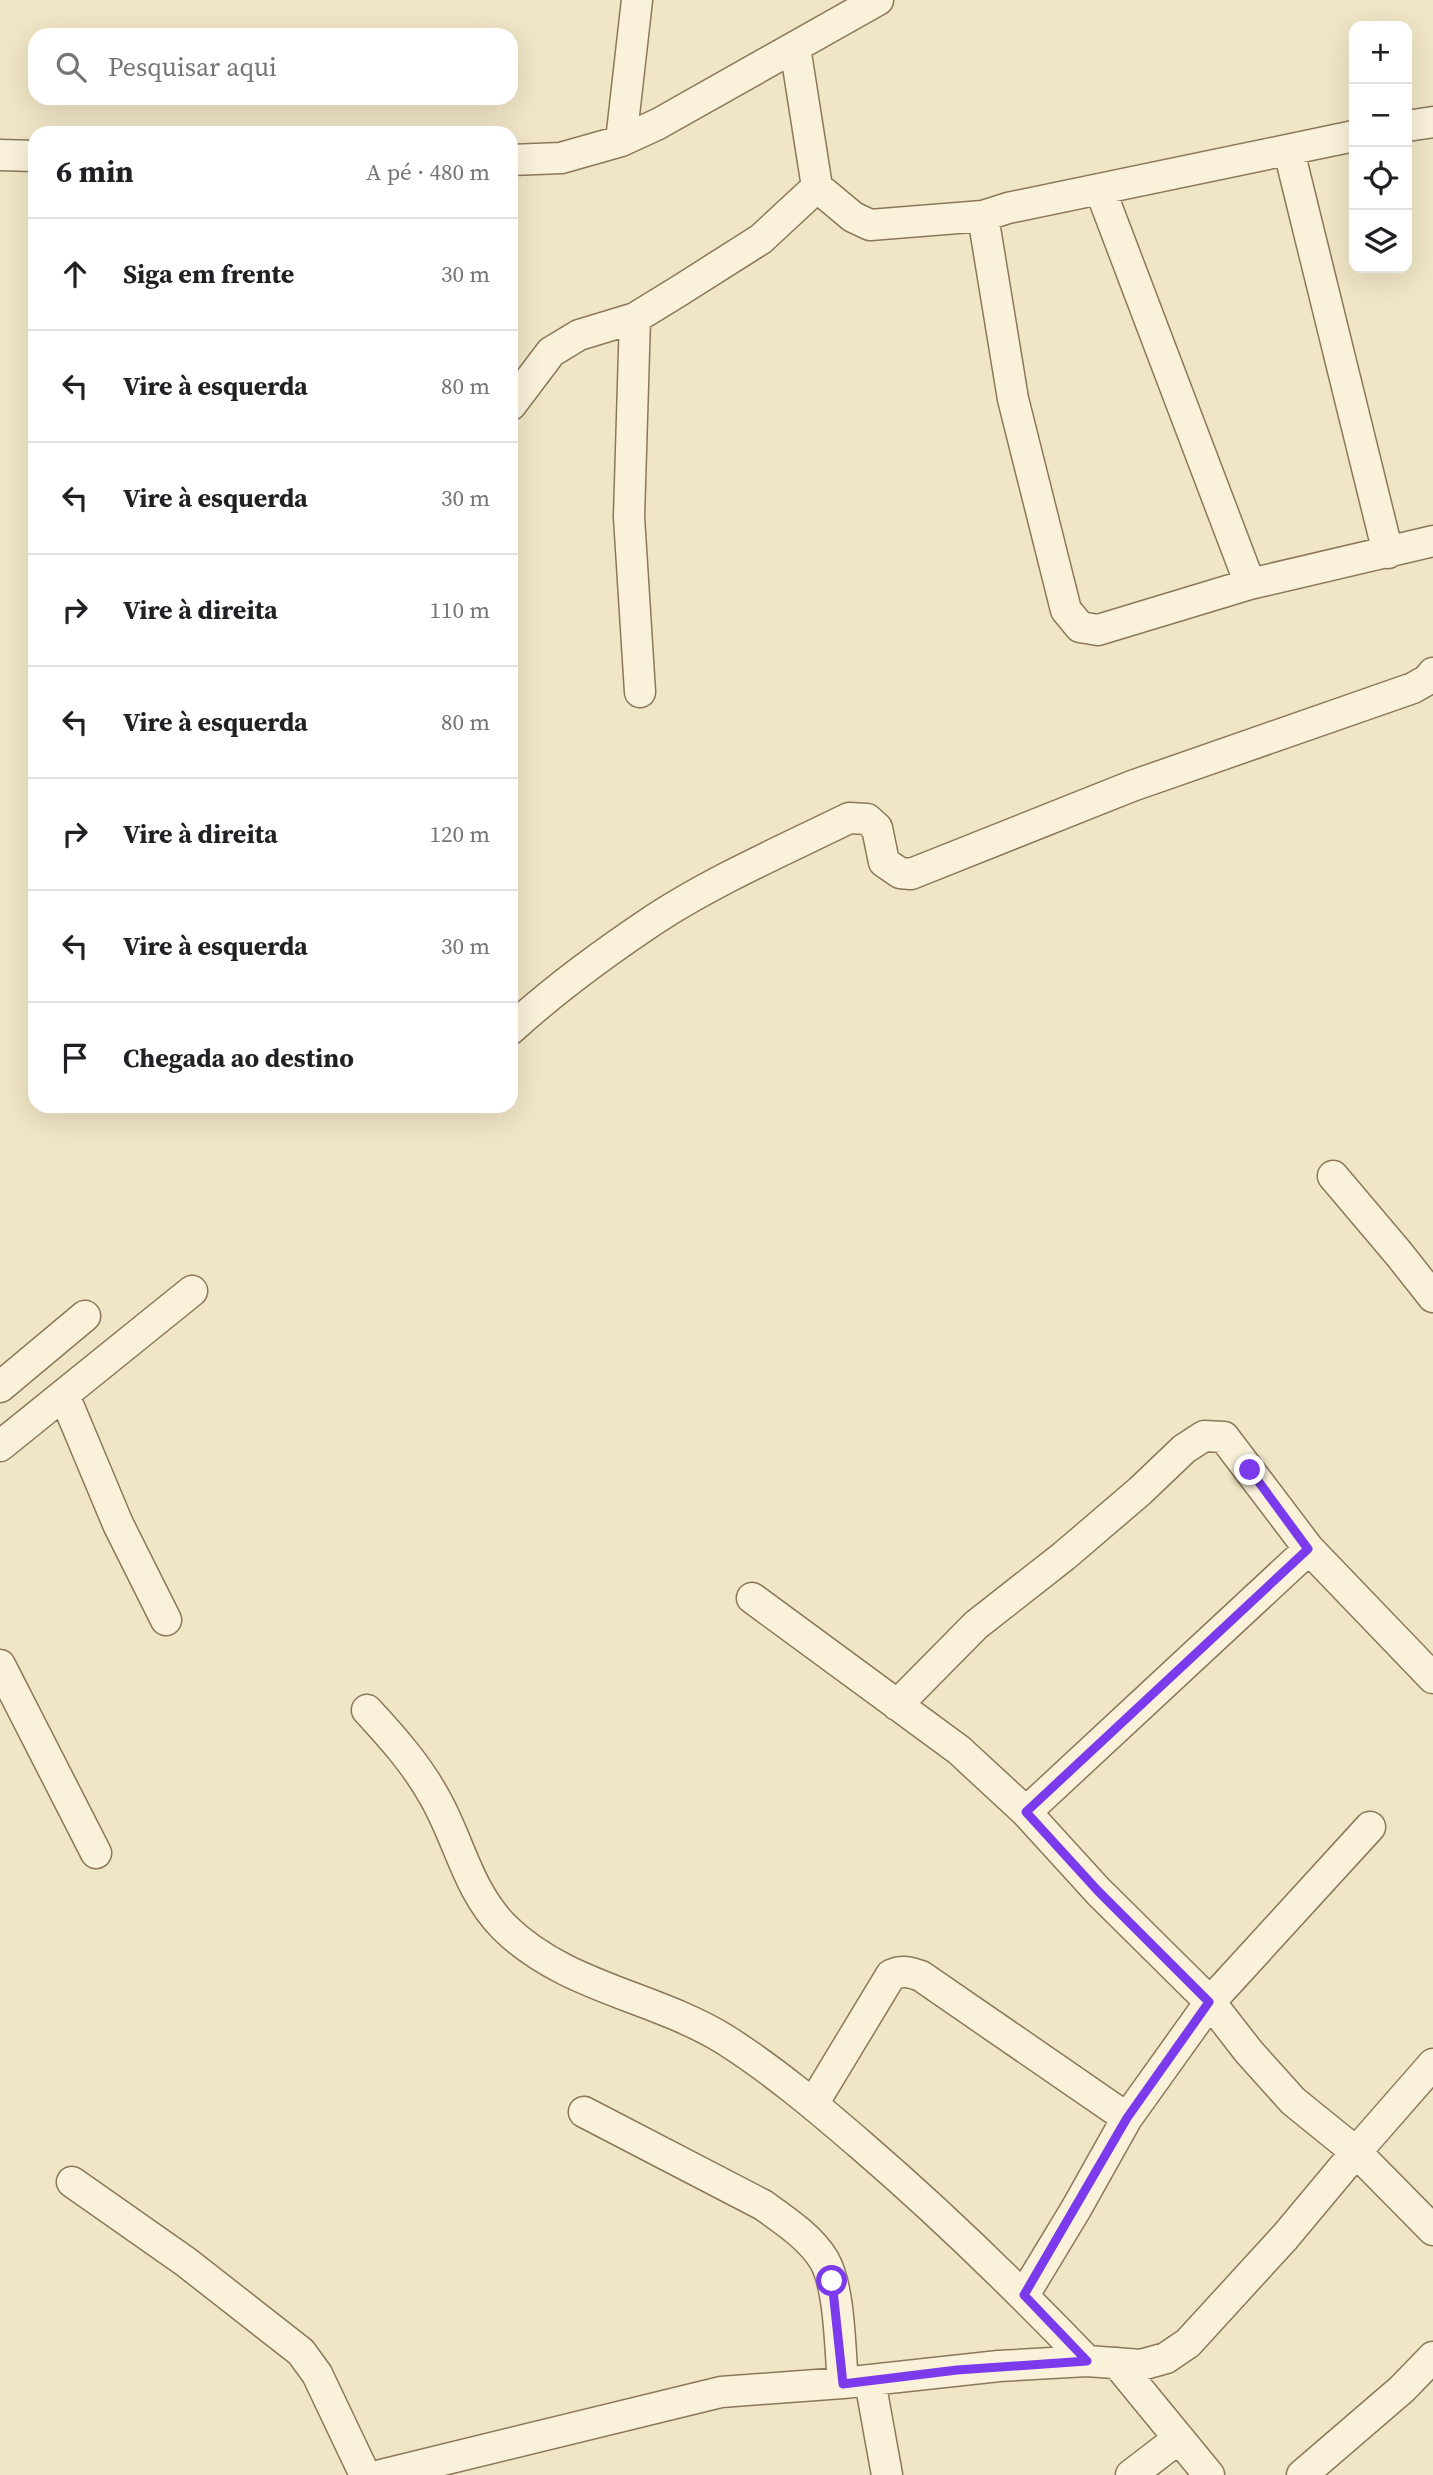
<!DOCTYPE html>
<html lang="pt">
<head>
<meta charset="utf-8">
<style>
	body { margin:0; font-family:"Source Serif 4",serif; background:#f6f6f6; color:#202124 }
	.controls { position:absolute; right:21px; top:21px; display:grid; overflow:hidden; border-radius:14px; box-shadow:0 7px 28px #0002 }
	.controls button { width:63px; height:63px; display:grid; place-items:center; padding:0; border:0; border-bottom:2px solid #e0e0e0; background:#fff; color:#202124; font:35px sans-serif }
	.stop { position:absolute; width:21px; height:21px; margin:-16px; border:5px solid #7c3aed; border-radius:50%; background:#fff }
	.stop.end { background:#7c3aed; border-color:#fff; box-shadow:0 2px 7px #0008 }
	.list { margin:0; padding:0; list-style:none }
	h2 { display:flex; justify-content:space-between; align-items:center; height:91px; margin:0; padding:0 28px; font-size:30px }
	h2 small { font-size:23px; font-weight:400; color:#757577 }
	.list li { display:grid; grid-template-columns:46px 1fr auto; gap:21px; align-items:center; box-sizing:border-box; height:112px; padding:0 28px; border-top:2px solid #e0e0e0 }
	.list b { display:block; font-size:26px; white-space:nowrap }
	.list em { font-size:23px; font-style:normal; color:#757577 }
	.icon { flex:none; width:38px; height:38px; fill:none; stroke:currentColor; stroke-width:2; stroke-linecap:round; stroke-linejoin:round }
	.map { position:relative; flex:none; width:1433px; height:2475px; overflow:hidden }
	.search { position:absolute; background:#fff; box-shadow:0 7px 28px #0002; left:28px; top:28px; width:490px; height:77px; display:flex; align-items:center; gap:18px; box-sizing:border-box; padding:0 24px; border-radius:21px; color:#757577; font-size:26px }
	.panel { position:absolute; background:#fff; box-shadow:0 7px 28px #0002; left:28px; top:126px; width:490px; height:987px; border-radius:21px }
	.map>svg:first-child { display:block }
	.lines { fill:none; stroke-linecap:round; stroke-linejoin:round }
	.minor-casing { stroke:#8c775b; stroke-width:33 }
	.minor { stroke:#faf1da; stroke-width:30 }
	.route { stroke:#7c3aed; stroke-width:9 }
</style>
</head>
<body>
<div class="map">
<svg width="1433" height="2475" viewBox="0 0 1433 2475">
	<rect width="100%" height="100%" fill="#f0e5c6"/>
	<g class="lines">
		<defs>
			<path id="minor" d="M795 47 817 187 853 217 870 225 983 216 1008 208 1354 136
				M1407 126 1433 122
				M621 141 637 0
				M1289 151 1388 553
				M0 155 35 156
				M511 160 561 158 621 141 658 124 878 0
				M1100 189 1250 584
				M983 216 1013 399 1066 610 1080 627 1098 630 1250 584 1433 541
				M635 318 629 517 640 692
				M511 405 551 352 579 335 635 318 679 291 761 239 817 187
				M511 1029C556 988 604 953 655 919 715 880 784 850 849 818L867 819 877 828 884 862 900 873 911 874 1132 786 1413 688 1427 680 1433 673
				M1333 1176 1399 1254 1433 1297
				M0 1387 85 1316
				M64 1395 118 1524 166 1620
				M0 1446 192 1291
				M752 1598 959 1750 1026 1812 1098 1891 1210 2002 1249 2052 1293 2101 1356 2152 1433 2230
				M0 1665 96 1853
				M897 1705 976 1625 1064 1556 1140 1491 1184 1449 1204 1436 1224 1437 1309 1549 1433 1678
				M367 1710C392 1737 417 1765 435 1798 460 1842 467 1889 504 1927 564 1987 654 1996 724 2039 773 2070 818 2108 862 2146 941 2214 1015 2286 1087 2361
				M1026 1812 1309 1549
				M813 2104 891 1975C902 1970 910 1972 921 1976L1127 2118
				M584 2112 763 2205C784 2220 810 2237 824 2260 840 2287 840 2351 843 2383
				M72 2182 186 2262 301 2352 317 2374 365 2475
				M1024 2295 1076 2209 1127 2118 1210 2002 1370 1827
				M1117 2363 1209 2475
				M870 2381 887 2475
				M381 2475 721 2392 843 2383 999 2366 1087 2361 1141 2365 1166 2358 1188 2343 1285 2237 1356 2152 1433 2064
				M1131 2475 1178 2439
				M1302 2475 1402 2389 1433 2357"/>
		</defs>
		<!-- minor casing -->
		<use href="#minor" class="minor-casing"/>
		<!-- minor -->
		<use href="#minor" class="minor"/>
	</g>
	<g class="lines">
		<!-- route -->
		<path class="route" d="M832 2281 843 2384 957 2370 1087 2361 1024 2295 1127 2118 1209 2002 1098 1891 1026 1812 1308 1549 1250 1470"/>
	</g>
</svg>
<div class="controls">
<button>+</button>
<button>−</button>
<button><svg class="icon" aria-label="locate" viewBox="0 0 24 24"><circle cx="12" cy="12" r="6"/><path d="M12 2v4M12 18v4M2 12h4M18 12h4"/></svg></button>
<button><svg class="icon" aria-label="layers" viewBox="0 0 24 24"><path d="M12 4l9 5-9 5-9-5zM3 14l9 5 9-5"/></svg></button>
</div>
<div class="stop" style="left:832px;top:2281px"></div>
<div class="stop end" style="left:1250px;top:1470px"></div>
<div class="search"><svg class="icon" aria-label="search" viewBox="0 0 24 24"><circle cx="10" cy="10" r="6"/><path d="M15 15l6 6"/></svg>Pesquisar aqui</div>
<section class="panel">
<h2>6 min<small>A pé · 480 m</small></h2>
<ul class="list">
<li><svg class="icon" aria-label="ahead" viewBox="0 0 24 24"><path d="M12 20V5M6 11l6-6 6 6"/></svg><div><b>Siga em frente</b></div><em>30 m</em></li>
<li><svg class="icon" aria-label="left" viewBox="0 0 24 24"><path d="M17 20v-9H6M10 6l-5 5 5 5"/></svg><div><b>Vire à esquerda</b></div><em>80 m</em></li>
<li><svg class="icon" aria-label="left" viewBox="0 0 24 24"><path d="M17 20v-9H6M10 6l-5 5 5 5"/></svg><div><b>Vire à esquerda</b></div><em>30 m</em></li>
<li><svg class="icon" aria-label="right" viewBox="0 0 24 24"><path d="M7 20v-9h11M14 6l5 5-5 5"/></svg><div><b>Vire à direita</b></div><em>110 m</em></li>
<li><svg class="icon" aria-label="left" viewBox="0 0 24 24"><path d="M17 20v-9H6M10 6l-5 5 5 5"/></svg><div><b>Vire à esquerda</b></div><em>80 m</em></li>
<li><svg class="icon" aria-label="right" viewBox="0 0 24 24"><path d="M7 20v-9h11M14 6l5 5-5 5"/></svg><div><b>Vire à direita</b></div><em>120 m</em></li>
<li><svg class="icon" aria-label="left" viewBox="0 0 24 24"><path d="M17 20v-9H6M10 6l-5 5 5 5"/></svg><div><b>Vire à esquerda</b></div><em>30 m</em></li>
<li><svg class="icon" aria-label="arrive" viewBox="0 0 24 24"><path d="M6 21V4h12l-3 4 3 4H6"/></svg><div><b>Chegada ao destino</b></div></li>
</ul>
</section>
</div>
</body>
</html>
